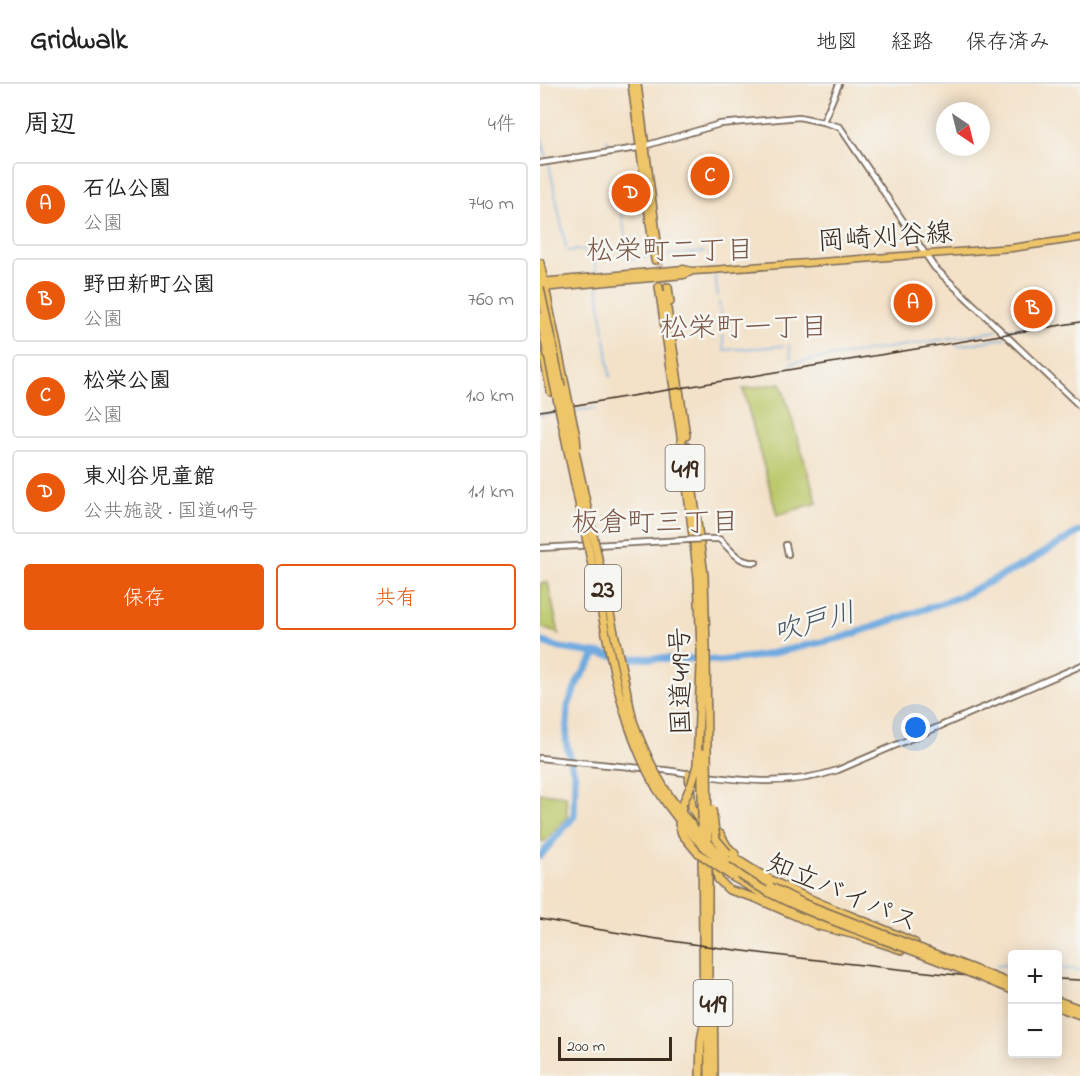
<!DOCTYPE html>
<html lang="ja">
<head>
<meta charset="utf-8">
<style>
	body { margin:0; font-family:"Indie Flower","Klee One",sans-serif; background:#f6f6f6; color:#222 }
	.controls { position:absolute; right:18px; bottom:18px; display:grid; overflow:hidden; border-radius:6px; box-shadow:0 3px 15px #0003 }
	.controls button { width:54px; height:54px; display:grid; place-items:center; padding:0; border:0; border-bottom:2px solid #e0e0e0; background:#fff; color:#222; font:30px sans-serif }
	.compass { position:absolute; left:396px; top:18px; width:54px; height:54px; border-radius:50%; background:#fff; box-shadow:0 3px 15px #0003; rotate:145deg }
	.scale { position:absolute; left:18px; bottom:15px; width:114px; box-sizing:border-box; padding-left:6px; border:3px solid #3b2a1e; border-top:0; font-size:16px; line-height:21px; white-space:nowrap; color:#3b2a1e; -webkit-text-stroke:4px #f6f6f2; paint-order:stroke }
	.you { position:absolute; left:376px; top:644px; width:21px; height:21px; margin:-15px; border:4px solid #fff; border-radius:50%; background:#1a73e8; box-shadow:0 0 0 9px #1a73e833 }
	.badge { display:grid; place-items:center; width:39px; height:39px; border-radius:50%; background:#ea580c; color:#fff; font-size:20px; font-weight:700 }
	.pin { position:absolute; translate:-50% -50%; border:3px solid #fff; box-shadow:0 2px 6px #0006 }
	.list { margin:0; padding:0; list-style:none }
	h2 { display:flex; justify-content:space-between; align-items:center; height:78px; margin:0; padding:0 24px; font-size:26px }
	h2 small { font-size:20px; font-weight:400; color:#767676 }
	.list li { display:grid; grid-template-columns:39px 1fr auto; gap:18px; align-items:center; box-sizing:border-box; height:84px; margin:0 12px 12px; padding:0 12px; border:2px solid #e0e0e0; border-radius:6px }
	.list b { display:block; font-size:22px; white-space:nowrap }
	.list p { margin:0; font-size:20px; white-space:nowrap; color:#767676 }
	.list em { font-size:20px; font-style:normal; color:#767676 }
	.actions { display:flex; gap:12px; padding:18px 24px }
	.actions a { flex:1; padding:14px 0; border:2px solid #ea580c; border-radius:6px; text-align:center; font-size:21px; color:#ea580c }
	.actions .main { background:#ea580c; color:#fff }
	.map { position:relative; flex:none; width:540px; height:992px; overflow:hidden }
	header { display:flex; align-items:center; gap:36px; box-sizing:border-box; height:84px; padding:0 30px; background:#fff; border-bottom:2px solid #e0e0e0 }
	header strong { font-size:28px }
	nav { display:flex; gap:33px; margin-inline-start:auto; font-size:21px }
	main { display:flex }
	aside { flex:1; background:#fff }
	.map>svg:first-child { display:block }
	.green { fill:#bbc769; stroke:#7b7844; stroke-width:1.5 }
	.lines { fill:none; stroke-linecap:round; stroke-linejoin:round }
	.stream { stroke:#6faae0; stroke-width:1.5 }
	.river { stroke:#6faae0; stroke-width:7 }
	.highway-tunnel { stroke:#cebca6; stroke-width:7; stroke-dasharray:7 3.5; stroke-linecap:butt }
	.minor-casing { stroke:#7b6a5a; stroke-width:8 }
	.major-casing { stroke:#7b6a5a; stroke-width:9 }
	.highway-casing { stroke:#7b6a5a; stroke-width:10 }
	.minor { stroke:#fff; stroke-width:4.5 }
	.major { stroke:#eec569; stroke-width:6 }
	.highway { stroke:#eec569; stroke-width:7 }
	.rail { stroke:#3b2a1e; stroke-width:1.5 }
	.minor-bridge-casing { stroke:#7b6a5a; stroke-width:8; stroke-linecap:butt }
	.highway-bridge-casing { stroke:#7b6a5a; stroke-width:10; stroke-linecap:butt }
	.minor-bridge { stroke:#fff; stroke-width:4.5 }
	.highway-bridge { stroke:#eec569; stroke-width:7 }
	.labels { text-anchor:middle; stroke-width:5; stroke-linejoin:round; paint-order:stroke }
	.shield { fill:#f6f6f2; stroke:#73675e; stroke-width:1.5 }
	.shield-label { font-size:26px; font-weight:bold; fill:#3b2a1e }
	.street-label { font-size:27px; fill:#3b2a1e; stroke:#f6f6f2 }
	.neighbourhood-label { font-size:28px; fill:#7c5949; stroke:#f6f6f2 }
	.water-label { font-size:28px; font-style:italic; fill:#4d5762; stroke:#f6f6f2 }
</style>
</head>
<body>
<header>
<strong>Gridwalk</strong>
<nav><a>地図</a><a>経路</a><a>保存済み</a></nav>
</header>
<main>
<aside>
<h2>周辺<small>4件</small></h2>
<ul class="list">
<li><span class="badge">A</span><div><b>石仏公園</b><p>公園</p></div><em>740 m</em></li>
<li><span class="badge">B</span><div><b>野田新町公園</b><p>公園</p></div><em>760 m</em></li>
<li><span class="badge">C</span><div><b>松栄公園</b><p>公園</p></div><em>1.0 km</em></li>
<li><span class="badge">D</span><div><b>東刈谷児童館</b><p>公共施設 · 国道419号</p></div><em>1.1 km</em></li>
</ul>
<div class="actions"><a class="main">保存</a><a>共有</a></div>
</aside>
<div class="map">
<svg width="540" height="992" viewBox="0 0 540 992">
	<rect width="100%" height="100%" fill="#f6f6f2"/>
	<filter id="ink" filterUnits="userSpaceOnUse"><feTurbulence type="fractalNoise" baseFrequency=".0167" numOctaves="2"/><feDisplacementMap in="SourceGraphic" scale="12" xChannelSelector="R" yChannelSelector="G"/><feConvolveMatrix kernelMatrix="1 2 1 2 8 2 1 2 1" color-interpolation-filters="sRGB"/></filter>
	<filter id="wash" filterUnits="userSpaceOnUse"><feTurbulence type="fractalNoise" baseFrequency=".008" numOctaves="4" result="noise"/><feDisplacementMap in="SourceGraphic" scale="24" xChannelSelector="R" yChannelSelector="G"/><feGaussianBlur stdDeviation="1.35" result="paint"/><feColorMatrix in="noise" values="0 0 0 0 0 0 0 0 0 0 0 0 0 0 0 0 0 1.4 0 .05"/><feComposite in="paint" operator="in"/></filter>
	<g filter="url(#wash)">
		<rect width="100%" height="100%" fill="#f3e1c8"/>
		<!-- green -->
		<path class="green" d="M179 78 190 100 156 109 151 85Z
			M369 203 389 220 376 231 360 233 357 206Z
			M500 211 504 235 491 237 476 215Z
			M241 299 277 419 237 431 203 305Z
			M0 499H8L19 550 0 543Z
			M0 709 26 712 27 733 5 757H2L0 755Z"/>
		<g class="lines">
			<!-- stream -->
			<path class="stream" d="M0 49 7 74
				M67 55 68 59
				M0 65H3
				M9 80 26 163
				M83 117 82 130 86 159
				M87 163 89 175 108 173
				M27 167 53 165 56 188
				M170 168 173 180
				M128 171 164 168
				M175 192 178 213
				M58 203 64 249
				M179 218 182 244
				M462 246 500 241
				M183 251 184 266 244 262
				M65 253 70 293
				M415 260 418 262 465 254
				M249 261 251 274
				M251 279 457 247
				M34 326 56 325
				M0 331 17 329
				M457 882 472 880
				M518 884 540 886"/>
			<!-- river -->
			<path class="river" d="M0 557 20 564 89 574 166 575 179 577 220 572 304 553 419 513 483 481 540 447
				M0 772 34 732 35 693 26 658 28 622 38 597 56 570"/>
		</g>
	</g>
	<g filter="url(#ink)">
		<g class="lines">
			<!-- highway-tunnel -->
			<path class="highway-tunnel" d="M119 175 124 203"/>
			<defs>
				<path id="minor" d="M299 0 283 38 300 43 394 183 540 322
					M0 79 97 64 180 40 259 33 283 38
					M165 455H179C191 465 198 480 216 478
					M246 461 248 470
					M0 464 146 456
					M0 674C41 679 83 682 124 686 184 694 239 706 298 686L540 582"/>
				<path id="major" d="M0 198 144 185 152 187
					M1 204 144 191 153 187 171 186 472 164 540 154"/>
				<path id="highway" d="M92 0 115 176
					M97 0 117 158
					M0 179 26 305
					M119 203 141 352 158 494 161 565
					M128 203 130 218
					M125 211 146 352
					M0 255 11 308
					M147 363 164 491 166 564
					M149 690 152 724 163 743
					M180 750 187 762 195 770
					M188 769C247 812 310 829 375 859
					M168 773V918
					M187 776 231 803
					M175 778 178 795 189 806 215 814 279 842 316 851
					M194 794 239 819 291 841
					M313 850 362 866
					M173 902 174 992
					M518 917 540 925
					M518 923 540 931
					M168 938 169 992
					M160 992 161 957 164 941 162 768"/>
			</defs>
			<!-- minor casing -->
			<use href="#minor" class="minor-casing"/>
			<!-- major casing -->
			<use href="#major" class="major-casing"/>
			<!-- highway casing -->
			<use href="#highway" class="highway-casing"/>
			<!-- minor -->
			<use href="#minor" class="minor"/>
			<!-- major -->
			<use href="#major" class="major"/>
			<!-- highway -->
			<use href="#highway" class="highway"/>
			<!-- rail -->
			<path class="rail" d="M0 327 540 238
				M0 835C101 854 202 868 304 879 360 885 416 892 472 895
				M518 895 540 896"/>
			<defs>
				<path id="minor-bridge" d="M146 456 165 455"/>
				<path id="highway-bridge" d="M0 204 93 637C115 697 138 733 187 776
					M0 233C19 322 38 411 56 500 68 557 77 618 100 671 119 718 155 761 197 789 238 818 286 834 333 852 380 869 426 887 472 906
					M26 305 36 353 37 364
					M166 564 168 760
					M161 565V586
					M161 582 157 681 152 699 142 721 139 740 142 750 157 768 194 794
					M162 669V754
					M172 725 176 755 188 769
					M231 803 263 819 472 900"/>
			</defs>
			<!-- minor-bridge casing -->
			<use href="#minor-bridge" class="minor-bridge-casing"/>
			<!-- highway-bridge casing -->
			<use href="#highway-bridge" class="highway-bridge-casing"/>
			<!-- minor-bridge -->
			<use href="#minor-bridge" class="minor-bridge"/>
			<!-- highway-bridge -->
			<use href="#highway-bridge" class="highway-bridge"/>
		</g>
	</g>
	<g class="labels">
		<!-- shield labels -->
		<g class="shield">
			<rect x="125.5" y="361" width="39" height="46" rx="4.5"/>
			<rect x="45" y="481" width="36" height="46" rx="4.5"/>
			<rect x="153.5" y="896" width="39" height="46" rx="4.5"/>
		</g>
		<g class="shield-label">
			<text x="145" y="393">419</text>
			<text x="63" y="513">23</text>
			<text x="173" y="928">419</text>
		</g>
		<!-- street labels -->
		<g class="street-label">
			<text transform="translate(345 152) rotate(-4)" y="9">岡崎刈谷線</text>
			<text transform="translate(140 597) rotate(-91)" y="9">国道419号</text>
			<text transform="translate(303 808) rotate(23)" y="9">知立バイパス</text>
		</g>
		<!-- neighbourhood labels -->
		<g class="neighbourhood-label">
			<text x="130" y="175">松栄町二丁目</text>
			<text x="204" y="252">松栄町一丁目</text>
			<text x="115" y="447">板倉町三丁目</text>
		</g>
		<!-- water labels -->
		<g class="water-label">
			<text transform="translate(274 537) rotate(-15)" y="10">吹戸川</text>
		</g>
	</g>
</svg>
<div class="controls">
<button>+</button>
<button>−</button>
</div>
<svg class="compass" viewBox="-18 -18 36 36"><path d="M0-13l5 13h-10z" fill="#e53935"/><path d="M0 13l5-13h-10z" fill="#767676"/></svg>
<div class="scale">200 m</div>
<div class="you"></div>
<div class="pin badge" style="left:373px;top:219px">A</div>
<div class="pin badge" style="left:493px;top:225px">B</div>
<div class="pin badge" style="left:170px;top:92px">C</div>
<div class="pin badge" style="left:91px;top:109px">D</div>
</div>
</main>
</body>
</html>
